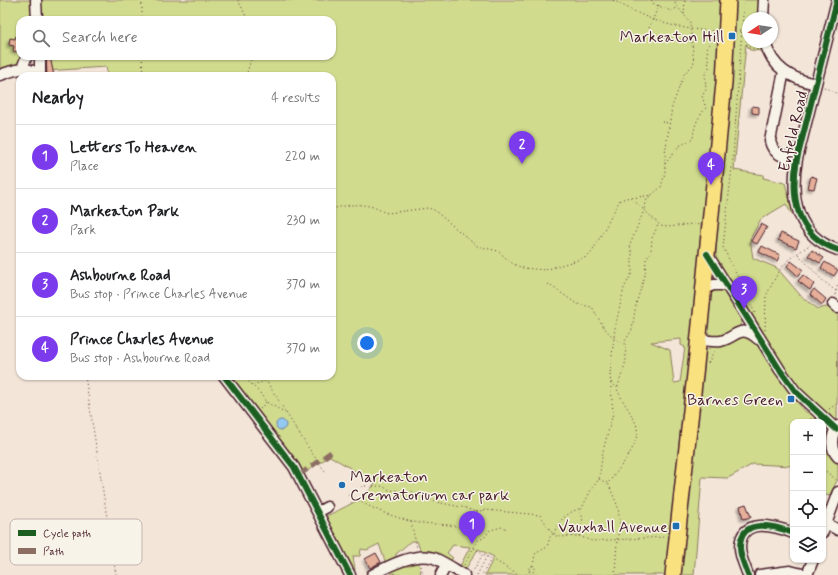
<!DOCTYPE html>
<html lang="en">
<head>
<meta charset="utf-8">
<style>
	body { margin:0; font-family:Mynerve,sans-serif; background:#f2f2f2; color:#202124 }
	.controls { position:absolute; right:12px; bottom:12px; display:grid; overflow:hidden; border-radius:8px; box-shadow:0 1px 3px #0004 }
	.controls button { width:36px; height:36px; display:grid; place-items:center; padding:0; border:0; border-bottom:1px solid #e0e0e0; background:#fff; color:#202124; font:20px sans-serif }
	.compass { position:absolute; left:742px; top:12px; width:36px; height:36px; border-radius:50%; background:#fff; box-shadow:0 1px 3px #0004; rotate:258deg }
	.you { position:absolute; left:367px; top:343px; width:14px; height:14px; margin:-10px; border:3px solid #fff; border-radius:50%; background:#1a73e8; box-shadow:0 0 0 6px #1a73e833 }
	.badge { display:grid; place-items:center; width:26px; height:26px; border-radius:50%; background:#7c3aed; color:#fff; font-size:13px; font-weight:700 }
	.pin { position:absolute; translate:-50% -33px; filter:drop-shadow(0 1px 2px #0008) }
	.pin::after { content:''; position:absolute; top:21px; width:14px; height:12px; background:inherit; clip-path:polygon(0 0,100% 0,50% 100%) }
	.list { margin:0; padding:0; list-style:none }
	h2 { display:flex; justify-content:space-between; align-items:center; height:52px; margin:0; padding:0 16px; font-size:17px }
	h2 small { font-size:13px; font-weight:400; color:#757577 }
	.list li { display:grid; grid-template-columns:26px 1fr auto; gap:12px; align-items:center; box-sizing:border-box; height:64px; padding:0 16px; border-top:1px solid #e0e0e0 }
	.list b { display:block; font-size:15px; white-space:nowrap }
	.list p { margin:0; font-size:13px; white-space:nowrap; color:#757577 }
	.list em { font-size:13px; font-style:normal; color:#757577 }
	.icon { flex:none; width:22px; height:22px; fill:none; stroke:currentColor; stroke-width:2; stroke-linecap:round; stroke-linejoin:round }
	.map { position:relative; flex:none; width:838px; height:575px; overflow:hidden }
	.search { position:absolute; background:#fff; box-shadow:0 1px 3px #0004; left:16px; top:16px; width:320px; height:44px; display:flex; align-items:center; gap:10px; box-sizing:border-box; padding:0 14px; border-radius:12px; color:#757577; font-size:15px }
	.panel { position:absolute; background:#fff; box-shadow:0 1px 3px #0004; left:16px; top:72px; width:320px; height:308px; border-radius:12px }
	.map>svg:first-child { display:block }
	.green { fill:#d0db8e; stroke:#8d7d5c; fill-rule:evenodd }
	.water { fill:#93c9f1; stroke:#7685a2 }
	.building { fill:#e5af9a; stroke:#4a1f2b; filter:url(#shadow) }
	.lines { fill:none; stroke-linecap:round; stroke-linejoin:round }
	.minor-casing { stroke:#4a1f2b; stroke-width:13 }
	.highway-casing { stroke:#4a1f2b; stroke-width:18 }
	.path { stroke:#4a1f2b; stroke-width:1; stroke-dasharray:1 3; stroke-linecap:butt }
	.minor { stroke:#f7f3e8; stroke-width:10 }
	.highway { stroke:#fae180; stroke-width:15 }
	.quiet { stroke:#8d6e63; stroke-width:5; stroke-dasharray:10 5; stroke-linecap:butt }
	.cycleway-casing { stroke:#f7f3e8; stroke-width:8 }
	.cycleway { stroke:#1b5e20; stroke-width:6 }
	.poi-dot { fill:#1f6fb2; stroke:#f7f3e8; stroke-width:1.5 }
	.labels { text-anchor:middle; stroke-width:3; stroke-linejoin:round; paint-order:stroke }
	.poi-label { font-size:16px; fill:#4a1f2b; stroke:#f7f3e8; text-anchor:end }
	.street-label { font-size:16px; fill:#4a1f2b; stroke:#f7f3e8 }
	.key { fill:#f7f3e8; stroke:#c3b3af; stroke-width:1 }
	.key-label { font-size:11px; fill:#4a1f2b }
</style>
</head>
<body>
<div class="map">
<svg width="838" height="575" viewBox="0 0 838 575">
	<defs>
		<filter id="shadow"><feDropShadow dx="-2.5" dy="2.5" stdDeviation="1" flood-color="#0004"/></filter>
	</defs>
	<rect width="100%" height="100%" fill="#f3e5d8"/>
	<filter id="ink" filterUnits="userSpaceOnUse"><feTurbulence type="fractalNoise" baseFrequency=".025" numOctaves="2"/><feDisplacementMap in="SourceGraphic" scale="8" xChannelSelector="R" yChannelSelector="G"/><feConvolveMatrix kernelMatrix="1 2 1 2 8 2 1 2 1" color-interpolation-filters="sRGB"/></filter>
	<g filter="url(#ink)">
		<!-- green -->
		<path class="green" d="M0 0H722V31L668 575H485L494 557 478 549 465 570 459 568 470 547 453 545 447 553 453 558 450 561 422 555 417 541H411L396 554V559L386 564 379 544 367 550 361 549 360 556H353L355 570 344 557 325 517C341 508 366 500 375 483L330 456 304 473 231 376H332V76H108L106 67 45 71 43 56H332V20H20V56H23L19 66 0 72ZM681 339V345L685 347 680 382 674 383 670 350 651 342Z
			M734 0H760V18H748V42H762L764 51 750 50 746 44 734 170 764 175 763 178 785 183 793 212 791 213 786 204 761 219 750 239 753 258 777 268 801 296 818 309 826 307 836 309 838 314 837 419 832 420 815 406 787 373 716 260V235L728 119 733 53Z
			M718 289 726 290 743 319C741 331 716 343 707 332L710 294Z
			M739 335 754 338 790 394 806 412 812 414 821 422H793V466L753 464 728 478 702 477 694 575H679L705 351 715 344Z
			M823 425 827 432 829 453 838 465V479L829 496 823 494Z
			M418 559 421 575H396L394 573 392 575 391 569Z"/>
		<!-- water -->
		<path class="water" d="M276 425a5 5 0 1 1 10 0a5 5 0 1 1-10 0Z"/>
		<!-- building -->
		<path class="building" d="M16 36 20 37 18 52 13 51 14 46 9 45 10 38 15 39Z
			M46 56H50L54 76H47Z
			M752 106 759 107V114L752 113Z
			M811 176 817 178 814 189 808 188Z
			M761 224 767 227 757 244 751 241Z
			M781 233 799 241 796 248 778 240Z
			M762 246 780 255 777 261 759 252Z
			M812 250 824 258 820 263 808 256Z
			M791 261 803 270 798 276 787 266Z
			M825 262 838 270 834 276 821 268Z
			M803 275 814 284 810 290 798 281Z
			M814 289 826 299 822 305 810 294Z
			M746 504 751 517 743 519 740 506Z
			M376 553 381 562 370 568 365 559Z"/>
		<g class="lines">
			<defs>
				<path id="minor" d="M36 0 37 20
					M837 0 797 159C790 197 796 236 838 250
					M763 18 764 0
					M765 42C772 68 791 79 816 84
					M40 56V76
					M22 68 27 56
					M784 71 770 141C773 155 784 157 797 159
					M0 75C15 70 27 64 40 76
					M707 254 780 370 796 392 836 429
					M704 288 714 285H727
					M833 304 838 308
					M698 340C705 340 714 342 721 341 737 337 740 323 758 339
					M224 376 294 467 350 575
					M838 426C830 436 830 448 838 457
					M318 512 327 507
					M826 523 838 530
					M823 532 838 492
					M372 575C388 566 415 552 434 558 444 562 454 569 464 575
					M441 575 446 565
					M748 575C745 566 740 557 740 548 740 516 775 526 793 533
					M760 575 790 571 807 575
					M807 575 813 560"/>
				<path id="highway" d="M673 575 696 365 724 83 728 0"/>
			</defs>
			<!-- minor casing -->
			<use href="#minor" class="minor-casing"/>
			<!-- highway casing -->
			<use href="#highway" class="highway-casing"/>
			<!-- path -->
			<path class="path" d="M142 0V20
				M238 0 248 20
				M613 0C650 21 673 29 716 31
				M651 0 654 4 671 11 677 8
				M744 0 733 158 723 247 756 315
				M684 14 685 0
				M649 28 659 5
				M739 31H746L747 46 758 50
				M664 38 692 41
				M142 56 143 76
				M246 76 252 56
				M824 87 838 94
				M662 122 669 123
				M665 164 679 146 693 139C694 126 697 118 706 108L702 96 706 90 705 74 709 68 707 48 716 35
				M632 198 652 195
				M332 209C346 205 359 203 373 207 379 209 382 212 388 213L428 208 434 210 477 246 498 251 513 264 523 268 545 270 587 257 592 252 620 200 630 197 644 210 647 199 661 187 665 173V154L672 107 684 74 694 64 690 22 675 4 676 0
				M798 254 822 280 836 291 835 295
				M548 284 577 304 592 307C601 322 606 336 624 343
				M836 291 838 284
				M765 330 766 296 779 271 789 259 811 244
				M708 363 715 350
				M85 376 116 575
				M243 376 260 393 266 402 286 413
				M263 376C284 408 302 441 325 471
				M611 382 617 388
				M253 385 265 381
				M260 409 266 402
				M829 409 838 403
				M808 415 814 422
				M823 469 838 481
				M599 479 607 483
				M361 486H381L390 490 413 492 436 502 466 508 475 512 485 510 540 515 553 534
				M348 495C363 503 377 511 393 516 400 518 407 521 414 522 433 526 466 520 478 540
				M411 522 417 548
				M554 534C557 521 569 511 582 508
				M579 536 583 518 580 512 591 490 599 479 603 451 613 413 610 374 615 328 624 288 632 273V254L630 245 644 210 661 226C674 229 686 222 699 225
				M474 548 491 559 482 575
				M492 559 520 575
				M464 565 478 540 484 538 490 530 502 527 507 529
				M421 566 423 575
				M533 566 535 554 547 547 550 537 553 534 558 537 579 536 592 541 666 537
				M529 569a3 3 0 1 1 6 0a3 3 0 1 1-6 0Z
				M472 573 484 552
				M477 575 487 556
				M526 575 530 571
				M615 575 617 540 620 525 618 507 608 483C618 470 643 442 636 424 631 412 622 401 617 389L626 361 625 341 632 330 636 304 645 275 646 259 651 252 652 238 658 225"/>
			<!-- minor -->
			<use href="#minor" class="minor"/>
			<!-- highway -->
			<use href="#highway" class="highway"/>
			<!-- quiet -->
			<path class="quiet" d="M299 475 331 452"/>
			<defs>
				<path id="cycleway" d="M837 0 797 159C790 197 796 236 838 250
					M707 254 780 370 796 392 836 429
					M224 376 294 467 350 575
					M748 575C745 566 740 557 740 548 740 516 775 526 793 533"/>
			</defs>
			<!-- cycleway casing -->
			<use href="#cycleway" class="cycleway-casing"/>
			<!-- cycleway -->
			<use href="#cycleway" class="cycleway"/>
		</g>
	</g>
	<!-- markers -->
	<g class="poi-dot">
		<rect x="728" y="32" width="8" height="8" rx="2"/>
		<rect x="787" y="395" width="8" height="8" rx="2"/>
		<circle cx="342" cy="485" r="4"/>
		<rect x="672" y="522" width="8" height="8" rx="2"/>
	</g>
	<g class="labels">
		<!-- poi labels -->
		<g class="poi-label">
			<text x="724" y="42">Markeaton Hill</text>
			<text x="783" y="405">Barnes Green</text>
			<text x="350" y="482" text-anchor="start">Markeaton<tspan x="350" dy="18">Crematorium car park</tspan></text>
			<text x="668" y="532">Vauxhall Avenue</text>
		</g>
		<!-- street labels -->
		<g class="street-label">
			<text transform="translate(792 131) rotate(-77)" y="6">Enfield Road</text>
		</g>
	</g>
	<!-- legend -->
	<rect x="10" y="519" width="132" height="46" rx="6" class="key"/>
	<rect x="18" y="530" width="18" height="6" fill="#1b5e20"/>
	<rect x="18" y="548" width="18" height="6" fill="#8d6e63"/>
	<g class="key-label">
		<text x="43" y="537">Cycle path</text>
		<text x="43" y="555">Path</text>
	</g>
</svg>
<div class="controls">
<button>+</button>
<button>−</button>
<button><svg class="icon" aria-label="locate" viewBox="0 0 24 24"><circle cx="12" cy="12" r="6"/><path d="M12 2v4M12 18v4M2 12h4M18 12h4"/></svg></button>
<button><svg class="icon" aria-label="layers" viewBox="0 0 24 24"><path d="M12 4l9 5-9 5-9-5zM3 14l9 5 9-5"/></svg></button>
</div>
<svg class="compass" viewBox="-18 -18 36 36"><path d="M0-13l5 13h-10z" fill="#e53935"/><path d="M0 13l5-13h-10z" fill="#757577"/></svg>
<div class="you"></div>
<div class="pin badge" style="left:472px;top:544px">1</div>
<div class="pin badge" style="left:522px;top:164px">2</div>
<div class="pin badge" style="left:744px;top:309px">3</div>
<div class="pin badge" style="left:711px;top:185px">4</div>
<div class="search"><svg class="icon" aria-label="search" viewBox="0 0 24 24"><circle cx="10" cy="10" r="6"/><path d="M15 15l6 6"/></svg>Search here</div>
<section class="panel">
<h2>Nearby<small>4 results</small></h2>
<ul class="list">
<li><span class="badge">1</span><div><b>Letters To Heaven</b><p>Place</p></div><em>220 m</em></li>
<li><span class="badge">2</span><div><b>Markeaton Park</b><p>Park</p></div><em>230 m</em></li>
<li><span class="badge">3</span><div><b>Ashbourne Road</b><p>Bus stop · Prince Charles Avenue</p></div><em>370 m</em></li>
<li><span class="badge">4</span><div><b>Prince Charles Avenue</b><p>Bus stop · Ashbourne Road</p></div><em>370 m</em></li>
</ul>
</section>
</div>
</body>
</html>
